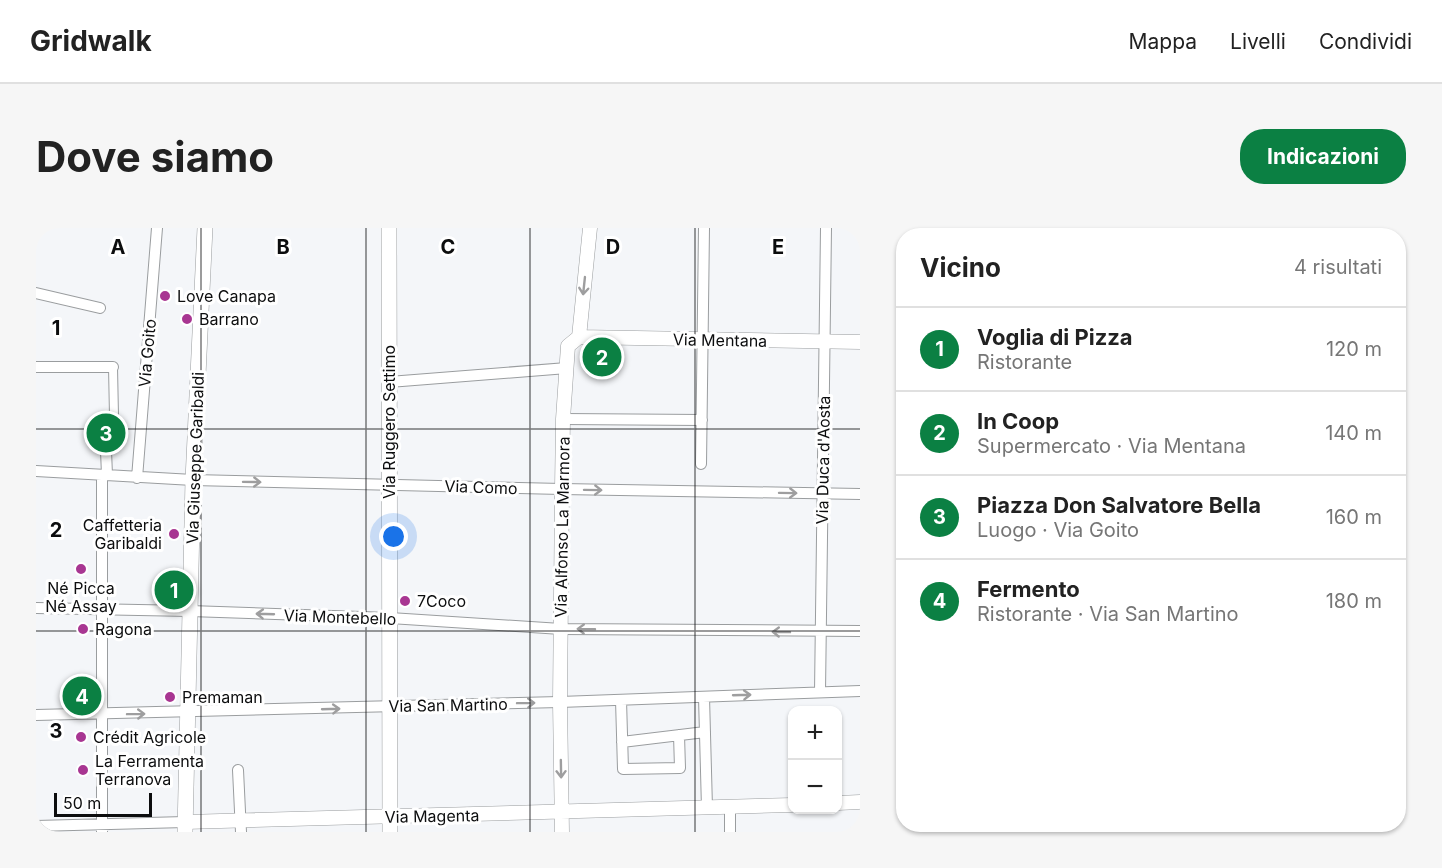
<!DOCTYPE html>
<html lang="it">
<head>
<meta charset="utf-8">
<style>
	body { margin:0; font-family:Inter,sans-serif; background:#f6f6f6; color:#222 }
	.controls { position:absolute; right:18px; bottom:18px; display:grid; overflow:hidden; border-radius:12px; box-shadow:0 2px 4px #0004 }
	.controls button { width:54px; height:54px; display:grid; place-items:center; padding:0; border:0; border-bottom:2px solid #e0e0e0; background:#fff; color:#222; font:30px sans-serif }
	.scale { position:absolute; left:18px; bottom:15px; width:98px; box-sizing:border-box; padding-left:6px; border:3px solid #0c0d0e; border-top:0; font-size:16px; line-height:21px; white-space:nowrap; color:#0c0d0e; -webkit-text-stroke:4px #fff; paint-order:stroke }
	.you { position:absolute; left:358px; top:309px; width:21px; height:21px; margin:-15px; border:4px solid #fff; border-radius:50%; background:#1a73e8; box-shadow:0 0 0 9px #1a73e833 }
	.badge { display:grid; place-items:center; width:39px; height:39px; border-radius:50%; background:#0b8043; color:#fff; font-size:20px; font-weight:700 }
	.pin { position:absolute; translate:-50% -50%; border:3px solid #fff; box-shadow:0 2px 6px #0006 }
	.list { margin:0; padding:0; list-style:none }
	h2 { display:flex; justify-content:space-between; align-items:center; height:78px; margin:0; padding:0 24px; font-size:26px }
	h2 small { font-size:20px; font-weight:400; color:#767676 }
	.list li { display:grid; grid-template-columns:39px 1fr auto; gap:18px; align-items:center; box-sizing:border-box; height:84px; padding:0 24px; border-top:2px solid #e0e0e0 }
	.list b { display:block; font-size:22px; white-space:nowrap }
	.list p { margin:0; font-size:20px; white-space:nowrap; color:#767676 }
	.list em { font-size:20px; font-style:normal; color:#767676 }
	.map { position:relative; flex:none; width:824px; height:604px; overflow:hidden; border-radius:24px }
	header { display:flex; align-items:center; gap:36px; box-sizing:border-box; height:84px; padding:0 30px; background:#fff; border-bottom:2px solid #e0e0e0 }
	header strong { font-size:28px }
	nav { display:flex; gap:33px; margin-inline-start:auto; font-size:21px }
	.intro { display:flex; align-items:center; justify-content:space-between; box-sizing:border-box; height:144px; padding:0 36px }
	h1 { margin:0; font-size:42px }
	.button { padding:15px 27px; border-radius:24px; background:#0b8043; color:#fff; font-size:21px; font-weight:700 }
	main { display:flex; gap:36px; padding:0 36px }
	aside { flex:1; background:#fff; border-radius:24px; box-shadow:0 2px 4px #0004 }
	.map>svg:first-child { display:block }
	.lines { fill:none; stroke-linecap:round; stroke-linejoin:round }
	.pedestrian-casing { stroke:#9a9d9f; stroke-width:10 }
	.minor-casing { stroke:#9a9d9f; stroke-width:12 }
	.tertiary-casing { stroke:#9a9d9f; stroke-width:15 }
	.secondary-casing { stroke:#9a9d9f; stroke-width:16 }
	.pedestrian { stroke:#fff; stroke-width:8 }
	.minor { stroke:#fff; stroke-width:10 }
	.tertiary { stroke:#fff; stroke-width:14 }
	.secondary { stroke:#fff; stroke-width:15 }
	.oneway { stroke:#9e9e9f }
	.grid { fill:none; stroke:#0c0d0e; stroke-width:1.5; stroke-opacity:0.55 }
	.poi-dot { fill:#a83692; stroke:#fff; stroke-width:2 }
	.labels { text-anchor:middle; stroke-width:6; stroke-linejoin:round; paint-order:stroke }
	.poi-label { font-size:16px; fill:#0c0d0e; stroke:#fff; text-anchor:start }
	.street-label { font-size:16px; fill:#0c0d0e; stroke:#fff }
	.grid-label { font-size:20px; text-anchor:middle; font-weight:bold; fill:#0c0d0e; stroke:#fff; stroke-width:6; stroke-linejoin:round; paint-order:stroke }
</style>
</head>
<body>
<header>
<strong>Gridwalk</strong>
<nav><a>Mappa</a><a>Livelli</a><a>Condividi</a></nav>
</header>
<div class="intro"><h1>Dove siamo</h1><a class="button">Indicazioni</a></div>
<main>
<div class="map">
<svg width="824" height="604" viewBox="0 0 824 604">
	<rect width="100%" height="100%" fill="#f4f6f9"/>
	<g class="lines">
		<defs>
			<path id="pedestrian" d="M69 198 78 188 77 139"/>
			<path id="minor" d="M0 2V0
				M0 65 64 80
				M0 139H77
				M353 154 531 140
				M527 191 666 192
				M69 198 71 247
				M665 236 668 0
				M0 243 157 252 526 261 824 266
				M66 247V604
				M101 250 121 0
				M0 380 154 383 354 390 525 401 824 403
				M784 464 790 0
				M668 469 671 580
				M585 472 587 541 644 540 643 507
				M0 487 524 474 824 463
				M586 514 669 504
				M202 542 205 604
				M0 598 149 594
				M694 604V579"/>
			<path id="tertiary" d="M543 109 824 114
				M802 575 824 574
				M149 594 756 577
				M526 604 524 474 526 261 527 191 532 118 543 109 554 0"/>
			<path id="secondary" d="M353 0 354 604
				M149 604 157 252 169 0"/>
		</defs>
		<!-- pedestrian casing -->
		<use href="#pedestrian" class="pedestrian-casing"/>
		<!-- minor casing -->
		<use href="#minor" class="minor-casing"/>
		<!-- tertiary casing -->
		<use href="#tertiary" class="tertiary-casing"/>
		<!-- secondary casing -->
		<use href="#secondary" class="secondary-casing"/>
		<!-- pedestrian -->
		<use href="#pedestrian" class="pedestrian"/>
		<!-- minor -->
		<use href="#minor" class="minor"/>
		<!-- tertiary -->
		<use href="#tertiary" class="tertiary"/>
		<!-- secondary -->
		<use href="#secondary" class="secondary"/>
	</g>
	<!-- one-way arrows -->
	<defs><path id="oneway-shaft" d="M-6 0H5M1.5-3L5.5 0L1.5 3" fill="none" stroke-width="1.6" stroke-linecap="round" stroke-linejoin="round" transform="scale(1.5)"/></defs>
	<g class="oneway">
		<use href="#oneway-shaft" transform="translate(548 58) rotate(96)"/>
		<use href="#oneway-shaft" transform="translate(216 254) rotate(1)"/>
		<use href="#oneway-shaft" transform="translate(557 262) rotate(1)"/>
		<use href="#oneway-shaft" transform="translate(752 265) rotate(1)"/>
		<use href="#oneway-shaft" transform="translate(229 386) rotate(-178)"/>
		<use href="#oneway-shaft" transform="translate(550 401) rotate(-179)"/>
		<use href="#oneway-shaft" transform="translate(745 404) rotate(-179)"/>
		<use href="#oneway-shaft" transform="translate(706 467) rotate(-2)"/>
		<use href="#oneway-shaft" transform="translate(490 475) rotate(-1)"/>
		<use href="#oneway-shaft" transform="translate(295 481) rotate(-2)"/>
		<use href="#oneway-shaft" transform="translate(100 486) rotate(-1)"/>
		<use href="#oneway-shaft" transform="translate(525 541) rotate(89)"/>
	</g>
	<!-- grid -->
	<path class="grid" d="M165 0V604M330 0V604M494 0V604M659 0V604M0 201H824M0 403H824"/>
	<!-- markers -->
	<g class="poi-dot">
		<circle cx="129" cy="68" r="6"/>
		<circle cx="151" cy="91" r="6"/>
		<circle cx="138" cy="306" r="6"/>
		<circle cx="45" cy="341" r="6"/>
		<circle cx="369" cy="373" r="6"/>
		<circle cx="47" cy="401" r="6"/>
		<circle cx="134" cy="469" r="6"/>
		<circle cx="45" cy="509" r="6"/>
		<circle cx="47" cy="542" r="6"/>
	</g>
	<g class="labels">
		<!-- poi labels -->
		<g class="poi-label">
			<text x="141" y="74">Love Canapa</text>
			<text x="163" y="97">Barrano</text>
			<text x="126" y="303" text-anchor="end">Caffetteria<tspan x="126" dy="18">Garibaldi</tspan></text>
			<text x="45" y="366" text-anchor="middle">Né Picca<tspan x="45" dy="18">Né Assay</tspan></text>
			<text x="381" y="379">7Coco</text>
			<text x="59" y="407">Ragona</text>
			<text x="146" y="475">Premaman</text>
			<text x="57" y="515">Crédit Agricole</text>
			<text x="59" y="539">La Ferramenta<tspan x="59" dy="18">Terranova</tspan></text>
		</g>
		<!-- street labels -->
		<g class="street-label">
			<text transform="translate(684 112) rotate(1)" y="6">Via Mentana</text>
			<text transform="translate(111 125) rotate(-85)" y="6">Via Goito</text>
			<text transform="translate(353 194) rotate(-90)" y="6">Via Ruggero Settimo</text>
			<text transform="translate(159 230) rotate(-88)" y="6">Via Giuseppe Garibaldi</text>
			<text transform="translate(787 232) rotate(-89)" y="6">Via Duca d'Aosta</text>
			<text transform="translate(445 259) rotate(2)" y="6">Via Como</text>
			<text transform="translate(526 299) rotate(-89)" y="6">Via Alfonso La Marmora</text>
			<text transform="translate(304 389) rotate(2)" y="6">Via Montebello</text>
			<text transform="translate(412 477) rotate(-1)" y="6">Via San Martino</text>
			<text transform="translate(396 588) rotate(-1)" y="6">Via Magenta</text>
		</g>
	</g>
	<g class="grid-label">
		<text x="82" y="26">A</text>
		<text x="247" y="26">B</text>
		<text x="412" y="26">C</text>
		<text x="577" y="26">D</text>
		<text x="742" y="26">E</text>
		<text x="20" y="107">1</text>
		<text x="20" y="309">2</text>
		<text x="20" y="510">3</text>
	</g>
</svg>
<div class="controls">
<button>+</button>
<button>−</button>
</div>
<div class="scale">50 m</div>
<div class="you"></div>
<div class="pin badge" style="left:138px;top:362px">1</div>
<div class="pin badge" style="left:566px;top:129px">2</div>
<div class="pin badge" style="left:70px;top:205px">3</div>
<div class="pin badge" style="left:46px;top:468px">4</div>
</div>
<aside>
<h2>Vicino<small>4 risultati</small></h2>
<ul class="list">
<li><span class="badge">1</span><div><b>Voglia di Pizza</b><p>Ristorante</p></div><em>120 m</em></li>
<li><span class="badge">2</span><div><b>In Coop</b><p>Supermercato · Via Mentana</p></div><em>140 m</em></li>
<li><span class="badge">3</span><div><b>Piazza Don Salvatore Bella</b><p>Luogo · Via Goito</p></div><em>160 m</em></li>
<li><span class="badge">4</span><div><b>Fermento</b><p>Ristorante · Via San Martino</p></div><em>180 m</em></li>
</ul>
</aside>
</main>
</body>
</html>
